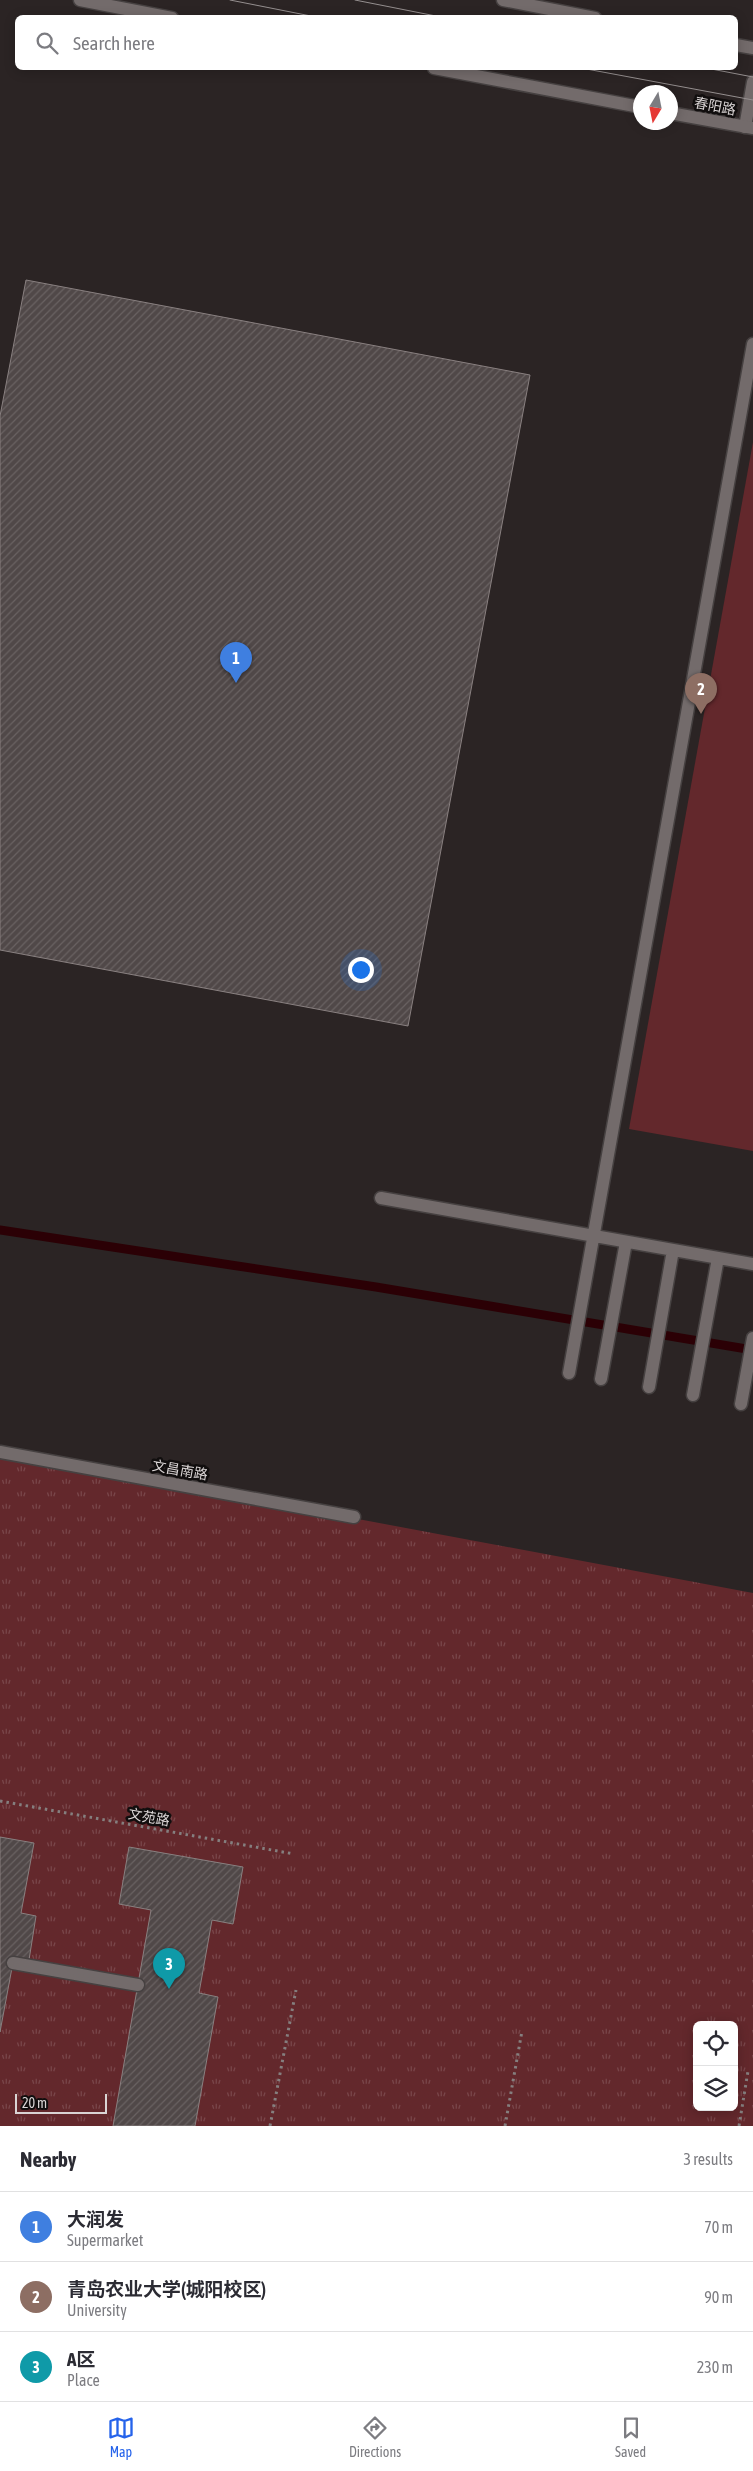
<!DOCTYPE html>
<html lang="en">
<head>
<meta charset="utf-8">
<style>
	body { margin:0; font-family:"Asap Condensed","Noto Sans SC",sans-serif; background:#f2f2f3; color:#2b2b33 }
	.controls { position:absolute; right:15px; bottom:15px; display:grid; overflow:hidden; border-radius:8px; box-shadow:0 2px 12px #0003 }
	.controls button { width:45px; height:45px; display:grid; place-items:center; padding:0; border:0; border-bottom:1px solid #e1e1e2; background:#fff; color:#2b2b33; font:25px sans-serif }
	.compass { position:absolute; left:633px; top:85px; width:45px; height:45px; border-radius:50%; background:#fff; box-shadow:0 2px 12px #0003; rotate:190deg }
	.scale { position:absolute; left:15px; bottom:12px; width:92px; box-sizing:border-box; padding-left:5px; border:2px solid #d9d4d4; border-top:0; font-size:14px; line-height:18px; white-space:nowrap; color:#d9d4d4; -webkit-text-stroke:4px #110e0e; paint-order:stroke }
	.you { position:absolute; left:360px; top:969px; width:18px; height:18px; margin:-12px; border:4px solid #fff; border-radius:50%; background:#1a73e8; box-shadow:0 0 0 8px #1a73e833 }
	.badge { display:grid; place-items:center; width:32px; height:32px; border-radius:50%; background:#2563eb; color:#fff; font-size:16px; font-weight:700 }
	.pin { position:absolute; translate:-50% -41px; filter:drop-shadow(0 1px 2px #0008) }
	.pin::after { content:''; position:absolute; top:26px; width:18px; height:15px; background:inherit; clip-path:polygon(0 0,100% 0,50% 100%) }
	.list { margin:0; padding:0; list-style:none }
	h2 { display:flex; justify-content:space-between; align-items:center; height:65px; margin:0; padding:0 20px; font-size:21px }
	h2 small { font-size:16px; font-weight:400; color:#7c7c81 }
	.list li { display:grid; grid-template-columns:32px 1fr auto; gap:15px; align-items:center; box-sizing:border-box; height:70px; padding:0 20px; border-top:1px solid #e1e1e2 }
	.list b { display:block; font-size:19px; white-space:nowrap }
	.list p { margin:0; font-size:16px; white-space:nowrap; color:#7c7c81 }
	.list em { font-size:16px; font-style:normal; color:#7c7c81 }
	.icon { flex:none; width:28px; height:28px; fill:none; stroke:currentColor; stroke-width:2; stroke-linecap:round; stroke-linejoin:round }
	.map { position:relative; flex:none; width:753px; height:2126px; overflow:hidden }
	.search { position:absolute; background:#fff; box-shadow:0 2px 12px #0003; left:15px; right:15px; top:15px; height:55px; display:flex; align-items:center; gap:12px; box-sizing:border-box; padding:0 18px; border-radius:8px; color:#7c7c81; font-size:19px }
	.sheet { height:275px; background:#fff }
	nav { display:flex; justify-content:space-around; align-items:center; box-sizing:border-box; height:70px; border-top:1px solid #e1e1e2; background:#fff; font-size:14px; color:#7c7c81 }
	nav a { display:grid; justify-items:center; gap:2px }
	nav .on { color:#2563eb }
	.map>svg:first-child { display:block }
	.green { fill:#63282c }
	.park { fill:url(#park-tufts); fill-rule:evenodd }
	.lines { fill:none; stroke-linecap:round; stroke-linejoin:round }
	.stream { stroke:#2b0005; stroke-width:9 }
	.building { fill:url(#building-hatch); stroke:#898080 }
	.street-casing { stroke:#464141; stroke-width:15 }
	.secondary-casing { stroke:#464141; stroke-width:15 }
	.path { stroke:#857f7f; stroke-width:3; stroke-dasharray:2.5 4; stroke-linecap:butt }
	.street { stroke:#736b6b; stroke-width:12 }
	.secondary { stroke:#736b6b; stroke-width:12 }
	.tram { stroke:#958f8f; stroke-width:1 }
	.labels { text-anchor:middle; stroke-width:5; stroke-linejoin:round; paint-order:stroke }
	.street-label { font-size:14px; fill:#d9d4d4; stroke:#110e0e }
</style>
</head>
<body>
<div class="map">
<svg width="753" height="2126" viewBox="0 0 753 2126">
	<defs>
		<pattern id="park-tufts" width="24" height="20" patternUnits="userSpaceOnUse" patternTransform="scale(1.25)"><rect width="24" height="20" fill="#63282c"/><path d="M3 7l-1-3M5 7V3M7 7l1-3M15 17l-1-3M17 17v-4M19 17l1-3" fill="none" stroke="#79464a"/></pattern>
		<pattern id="building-hatch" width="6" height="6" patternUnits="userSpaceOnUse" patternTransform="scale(1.25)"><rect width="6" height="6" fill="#504848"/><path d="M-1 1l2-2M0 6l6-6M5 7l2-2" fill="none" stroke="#696262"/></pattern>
	</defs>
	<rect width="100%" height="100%" fill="#2b2424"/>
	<!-- green -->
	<path class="green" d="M753 442V1151L629 1129Z"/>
	<!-- park -->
	<path class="park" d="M0 1452 753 1593V2126H0ZM697 2025H734V2107H697Z"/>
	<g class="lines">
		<!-- stream -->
		<path class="stream" d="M0 1230 376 1287 753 1350"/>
	</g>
	<!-- building -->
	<path class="building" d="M26 280 530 375 408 1026 0 950V416Z
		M0 1837 34 1843 21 1913 36 1916 29 1960 14 1957 0 2032Z
		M129 1847 243 1867 233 1924 212 1920 199 1993 218 1997 195 2126H113L151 1910 119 1904Z"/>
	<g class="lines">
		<defs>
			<path id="street" d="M745 127 753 82
				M381 1198 753 1264
				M569 1373 753 344
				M601 1379 626 1242
				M649 1387 673 1250
				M693 1395 718 1258
				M741 1404 753 1338
				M0 1452 354 1517
				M13 1963 138 1985"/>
			<path id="secondary" d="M80 0 172 18
				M503 0 595 18
				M736 45 753 48
				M434 68 640 107
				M670 113 753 128"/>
		</defs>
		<!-- street casing -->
		<use href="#street" class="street-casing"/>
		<!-- secondary casing -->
		<use href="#secondary" class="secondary-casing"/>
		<!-- path -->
		<path class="path" d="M0 1801 294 1854
			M270 2126 296 1990
			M505 2126 522 2031
			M739 2126 748 2071"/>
		<!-- street -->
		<use href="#street" class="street"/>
		<!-- secondary -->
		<use href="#secondary" class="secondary"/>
		<!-- tram -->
		<path class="tram" d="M230 0 321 18
			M355 0 446 18
			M581 68 753 100
			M706 68 753 77"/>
	</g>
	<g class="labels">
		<!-- street labels -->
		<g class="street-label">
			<text transform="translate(715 106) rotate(11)" y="5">春阳路</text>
			<text transform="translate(180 1470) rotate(10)" y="5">文昌南路</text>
			<text transform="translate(149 1817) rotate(10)" y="5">文苑路</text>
		</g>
	</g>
</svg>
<div class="controls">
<button><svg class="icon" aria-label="locate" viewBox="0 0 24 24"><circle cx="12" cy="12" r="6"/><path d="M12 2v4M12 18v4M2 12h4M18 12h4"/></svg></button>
<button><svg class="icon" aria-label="layers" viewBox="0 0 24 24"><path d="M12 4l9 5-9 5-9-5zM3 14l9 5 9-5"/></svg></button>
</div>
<svg class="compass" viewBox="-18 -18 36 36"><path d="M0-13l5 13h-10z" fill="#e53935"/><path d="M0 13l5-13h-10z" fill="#7c7c81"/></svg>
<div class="scale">20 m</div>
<div class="you"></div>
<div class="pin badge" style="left:236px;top:683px;background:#3f7fe0">1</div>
<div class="pin badge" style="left:701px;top:714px;background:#8d6e63">2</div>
<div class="pin badge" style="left:169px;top:1989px;background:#0f9aa8">3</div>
<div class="search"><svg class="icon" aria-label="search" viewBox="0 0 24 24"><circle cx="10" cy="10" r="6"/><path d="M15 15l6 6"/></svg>Search here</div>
</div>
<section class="sheet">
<h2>Nearby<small>3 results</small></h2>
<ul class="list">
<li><span class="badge" style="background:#3f7fe0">1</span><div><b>大润发</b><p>Supermarket</p></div><em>70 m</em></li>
<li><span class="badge" style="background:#8d6e63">2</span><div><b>青岛农业大学(城阳校区)</b><p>University</p></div><em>90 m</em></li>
<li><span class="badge" style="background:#0f9aa8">3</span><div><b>A区</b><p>Place</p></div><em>230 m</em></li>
</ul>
</section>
<nav>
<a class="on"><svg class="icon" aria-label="map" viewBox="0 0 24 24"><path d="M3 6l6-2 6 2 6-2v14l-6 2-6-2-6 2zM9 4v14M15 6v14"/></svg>Map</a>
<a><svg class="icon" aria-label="directions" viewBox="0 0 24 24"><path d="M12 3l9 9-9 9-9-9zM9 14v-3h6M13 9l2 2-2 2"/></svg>Directions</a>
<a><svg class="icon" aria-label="saved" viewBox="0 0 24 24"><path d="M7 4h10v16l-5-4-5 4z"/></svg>Saved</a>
</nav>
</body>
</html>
